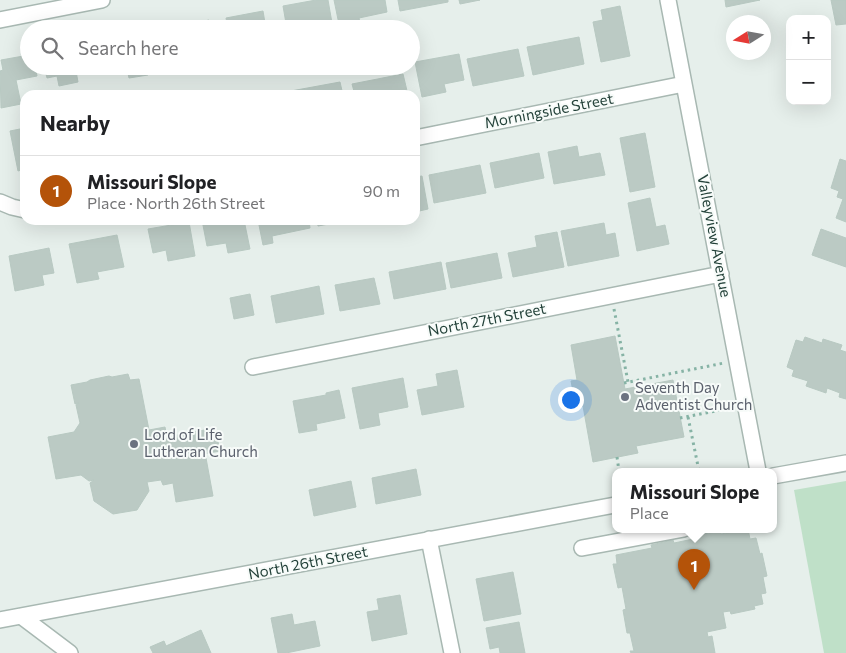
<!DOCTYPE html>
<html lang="en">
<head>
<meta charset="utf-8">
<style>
	body { margin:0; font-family:Commissioner,sans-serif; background:#f6f6f6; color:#202124 }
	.controls { position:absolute; right:15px; top:15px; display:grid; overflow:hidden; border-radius:10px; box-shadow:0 5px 20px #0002 }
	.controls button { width:45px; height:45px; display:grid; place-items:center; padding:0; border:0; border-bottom:1px solid #e0e0e0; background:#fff; color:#202124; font:25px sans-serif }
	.compass { position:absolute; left:726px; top:15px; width:45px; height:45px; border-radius:50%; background:#fff; box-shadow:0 5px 20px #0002; rotate:259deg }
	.you { position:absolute; left:570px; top:399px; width:18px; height:18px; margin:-12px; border:4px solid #fff; border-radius:50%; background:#1a73e8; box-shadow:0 0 0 8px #1a73e833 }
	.badge { display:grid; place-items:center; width:32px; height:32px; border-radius:50%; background:#b45309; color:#fff; font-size:16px; font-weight:700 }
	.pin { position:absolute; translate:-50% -41px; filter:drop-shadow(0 1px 2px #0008) }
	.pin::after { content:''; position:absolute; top:26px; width:18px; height:15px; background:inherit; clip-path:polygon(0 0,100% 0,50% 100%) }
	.popup { position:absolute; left:612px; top:468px; width:165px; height:65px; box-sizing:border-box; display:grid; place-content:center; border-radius:10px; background:#fff; filter:drop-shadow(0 1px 4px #0005); font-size:16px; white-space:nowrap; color:#757577 }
	.popup b { font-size:19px; color:#202124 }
	.popup::after { content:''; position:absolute; left:50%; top:100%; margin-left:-10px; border:10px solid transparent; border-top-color:#fff }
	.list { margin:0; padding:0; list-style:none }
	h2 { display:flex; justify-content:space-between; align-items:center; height:65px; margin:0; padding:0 20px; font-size:21px }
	h2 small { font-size:16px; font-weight:400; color:#757577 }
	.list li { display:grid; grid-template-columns:32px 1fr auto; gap:15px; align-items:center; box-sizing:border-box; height:70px; padding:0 20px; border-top:1px solid #e0e0e0 }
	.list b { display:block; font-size:19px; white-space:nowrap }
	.list p { margin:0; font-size:16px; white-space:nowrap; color:#757577 }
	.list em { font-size:16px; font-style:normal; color:#757577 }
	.icon { flex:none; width:28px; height:28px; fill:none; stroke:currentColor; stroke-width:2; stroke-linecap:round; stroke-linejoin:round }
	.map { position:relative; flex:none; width:846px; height:653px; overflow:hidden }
	.search { position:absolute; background:#fff; box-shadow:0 5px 20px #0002; left:20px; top:20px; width:400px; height:55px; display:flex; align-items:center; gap:12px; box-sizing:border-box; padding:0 18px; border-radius:28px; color:#757577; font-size:19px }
	.panel { position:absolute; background:#fff; box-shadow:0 5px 20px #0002; left:20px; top:90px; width:400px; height:135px; border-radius:15px }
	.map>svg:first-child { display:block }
	.green { fill:#bfe0c8 }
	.building { fill:#bbcac4; stroke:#b8c9c2 }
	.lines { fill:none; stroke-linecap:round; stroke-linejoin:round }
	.minor-casing { stroke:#a8b8b2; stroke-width:18 }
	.path { stroke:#86b3a5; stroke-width:3; stroke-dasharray:2.5 4; stroke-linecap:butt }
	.minor { stroke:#fff; stroke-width:15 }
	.worship-dot { fill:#6b7280; stroke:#f7fbf9; stroke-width:2 }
	.labels { text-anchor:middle; stroke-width:4; stroke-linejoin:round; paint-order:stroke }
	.street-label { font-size:15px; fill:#24423a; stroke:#f7fbf9 }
	.worship-label { font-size:15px; fill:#5b616d; stroke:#f7fbf9; text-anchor:start }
</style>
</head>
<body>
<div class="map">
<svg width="846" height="653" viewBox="0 0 846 653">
	<rect width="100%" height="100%" fill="#e6efeb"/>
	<!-- green -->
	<path class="green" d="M846 481V653H824L794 490Z"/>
	<!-- building -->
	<path class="building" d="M316 0H328L332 23 309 28V29H287L283 6Z
		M334 0H385L387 12 359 18 361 28 340 29Z
		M398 0H448V2L400 11Z
		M459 0H480L460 4Z
		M725 0H760L726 7Z
		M831 0H846V24L836 25Z
		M620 6 630 56 601 62 593 22 603 20 601 10Z
		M263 11 266 29H228L226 18Z
		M209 20 211 29H167Z
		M579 37 584 64 533 75 527 47Z
		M518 49 524 76 473 86 467 59Z
		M459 54 464 80 444 84 446 92 422 97 415 62Z
		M29 55V66H35L37 76 16 80 21 104 1 108 0 71 3 70 1 60Z
		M44 66H96V67L76 71 78 82 59 86 57 76 47 78Z
		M106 66H146L148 75 129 78 127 69 107 72Z
		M403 74 408 95H355L352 84Z
		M340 82 343 95H292L291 91Z
		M283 91V95H260Z
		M25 128V169L18 171 10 131Z
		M645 133 655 187 630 192 620 138Z
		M577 146 579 157 600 153 605 175 554 184 548 152Z
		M539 153 544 178 495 188 490 163Z
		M840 159 846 161V222L836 218 843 199 837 197 839 191 831 188Z
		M480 165 486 193 434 203 429 175Z
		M422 176 428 209 415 212V177Z
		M650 198 656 227 665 225 669 244 637 251 628 203Z
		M202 220H244L250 249 228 253 226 243 207 246Z
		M258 220H309L310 228 272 236 273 243 263 245Z
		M317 220H350L318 226Z
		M189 222 195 256 168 261 166 250 153 253 148 229Z
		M604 223 606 235 615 233 619 256 568 266 561 231Z
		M821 229 846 238V267L812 255Z
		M557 232 564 267 513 277 508 253 537 247 535 236Z
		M117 235 124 267 97 272 99 279 77 283 69 244Z
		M49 248 54 273 42 275 44 285 15 291 9 256Z
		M497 253 502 278 451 288 446 263Z
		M441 262 446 289 394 299 389 272Z
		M374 278 380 304 340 311 335 285Z
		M319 286 324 314 276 323 271 296Z
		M250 294 254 315 234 319 230 298Z
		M615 336 625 389 673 380 684 437 636 446 638 453 593 462 583 406 576 407 571 381 577 380 571 345Z
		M805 337 822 343 823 339 842 345 840 350 846 352V399L839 397 840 393 827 388 826 393 806 386 808 381 792 376 794 370 787 367 796 340 803 342Z
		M457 370 464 407 422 415 417 390 438 386 436 374Z
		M128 374 130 380 139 379 149 430 165 427 167 437 215 428 220 451 203 454 204 459 206 458 213 496 176 502 173 483 163 485 161 480 147 482 149 491 137 510 113 514 94 501 90 483 94 480 89 481 81 475 56 479 48 437 74 432 80 423 76 405 79 403 75 404 71 385 87 382 90 380 109 376 112 377Z
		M403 378 408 407 378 413 380 425 360 429 352 388Z
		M339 390 345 418 316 424 317 430 299 433 293 401 326 395V393Z
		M416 469 421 495 376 504 372 478Z
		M351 481 356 507 314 516 309 490Z
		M748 529 750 539 756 538 760 554 762 553 767 576 763 577 766 593 761 594 763 604 754 606 755 609 731 614 730 611 723 612 726 628 707 632 708 637 712 636 715 653H631L630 651H634L630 633H627L623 610 626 609 622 587 618 588 613 564H617L616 555 652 548 651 545 673 540 674 543 698 538V535L721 531V534Z
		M513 572 521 614 484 621 476 579Z
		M400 595 407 634 372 641 367 612 379 610 377 599Z
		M292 614 294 625 315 621 320 646 286 653H278L271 618Z
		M519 622 525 653H500L499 647 490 649 486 628Z
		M201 630 211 653H153L150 647 164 641 166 646Z"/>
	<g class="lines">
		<defs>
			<path id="minor" d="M668 0 758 471
				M0 20 102 0
				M415 138 684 84
				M0 202 12 207 25 210
				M253 367 721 274
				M773 476 846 463
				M429 539 452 653
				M582 548 684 529
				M21 616 70 653
				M0 620 615 505"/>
		</defs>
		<!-- minor casing -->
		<use href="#minor" class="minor-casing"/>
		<!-- path -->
		<path class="path" d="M614 309 628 382
			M624 383 724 363
			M688 417 699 471
			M680 418 731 408
			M617 457 619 471"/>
		<!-- minor -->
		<use href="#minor" class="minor"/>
	</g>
	<!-- markers -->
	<g class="worship-dot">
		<circle cx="625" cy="397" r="5"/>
		<circle cx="134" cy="444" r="5"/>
	</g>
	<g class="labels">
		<!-- street labels -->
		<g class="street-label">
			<text transform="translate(549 111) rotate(-11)" y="5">Morningside Street</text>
			<text transform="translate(714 236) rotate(79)" y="5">Valleyview Avenue</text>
			<text transform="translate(487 320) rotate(-11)" y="5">North 27th Street</text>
			<text transform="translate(308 563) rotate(-11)" y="5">North 26th Street</text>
		</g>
		<!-- worship labels -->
		<g class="worship-label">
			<text x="635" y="393">Seventh Day<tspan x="635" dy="17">Adventist Church</tspan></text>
			<text x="144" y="440">Lord of Life<tspan x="144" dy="17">Lutheran Church</tspan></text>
		</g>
	</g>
</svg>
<div class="controls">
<button>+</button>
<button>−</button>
</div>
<svg class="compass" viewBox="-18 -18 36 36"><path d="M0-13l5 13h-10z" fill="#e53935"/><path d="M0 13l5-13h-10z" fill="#757577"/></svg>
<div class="you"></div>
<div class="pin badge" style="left:694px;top:590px">1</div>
<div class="popup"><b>Missouri Slope</b>Place</div>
<div class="search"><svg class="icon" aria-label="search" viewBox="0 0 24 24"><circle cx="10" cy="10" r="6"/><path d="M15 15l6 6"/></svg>Search here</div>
<section class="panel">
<h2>Nearby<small></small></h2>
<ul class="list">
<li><span class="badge">1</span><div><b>Missouri Slope</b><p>Place · North 26th Street</p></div><em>90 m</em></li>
</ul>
</section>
</div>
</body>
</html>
